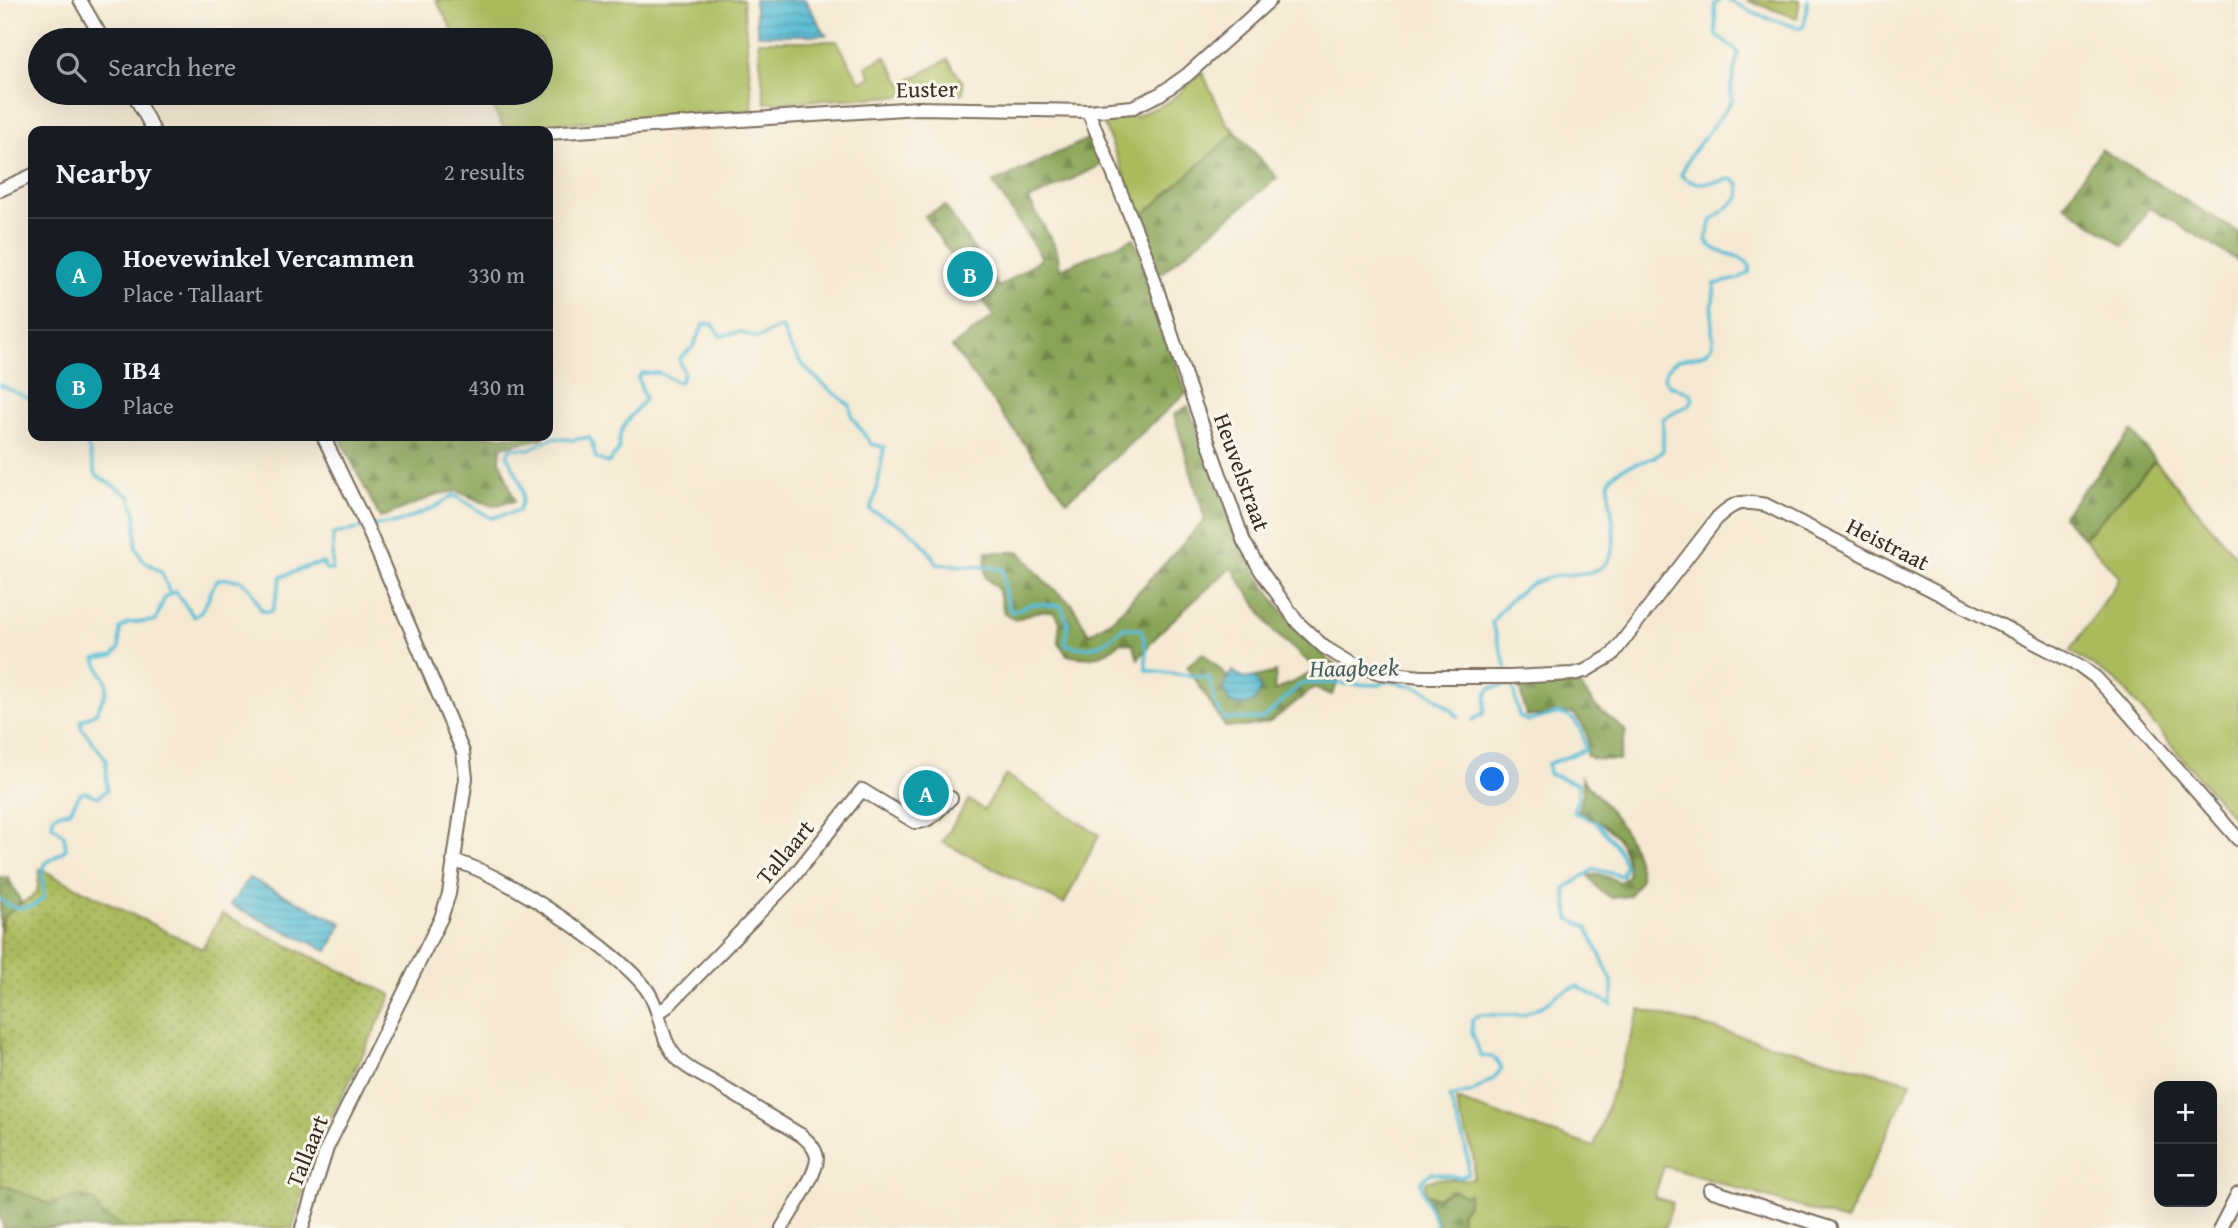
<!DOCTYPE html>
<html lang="en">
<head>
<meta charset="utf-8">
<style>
	body { margin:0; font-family:"Gentium Book Plus",serif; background:#242831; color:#f1f3f6 }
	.controls { position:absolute; right:21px; bottom:21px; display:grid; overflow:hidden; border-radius:14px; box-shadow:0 7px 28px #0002 }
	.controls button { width:63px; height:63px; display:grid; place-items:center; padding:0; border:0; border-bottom:2px solid #363941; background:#171b24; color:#f1f3f6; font:35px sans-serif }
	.you { position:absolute; left:1493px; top:780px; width:24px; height:24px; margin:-18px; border:5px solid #fff; border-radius:50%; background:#1a73e8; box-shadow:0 0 0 10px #1a73e833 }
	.badge { display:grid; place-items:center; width:46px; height:46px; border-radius:50%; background:#2563eb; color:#fff; font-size:23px; font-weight:700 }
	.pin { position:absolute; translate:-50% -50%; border:4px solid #fff; box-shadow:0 2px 7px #0006 }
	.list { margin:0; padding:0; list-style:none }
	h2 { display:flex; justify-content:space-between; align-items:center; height:91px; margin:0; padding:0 28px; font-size:30px }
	h2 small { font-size:23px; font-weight:400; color:#9ea1a6 }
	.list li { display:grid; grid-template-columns:46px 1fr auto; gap:21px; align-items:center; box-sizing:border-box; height:112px; padding:0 28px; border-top:2px solid #363941 }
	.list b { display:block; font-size:26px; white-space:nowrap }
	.list p { margin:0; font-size:23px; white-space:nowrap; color:#9ea1a6 }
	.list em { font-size:23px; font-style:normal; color:#9ea1a6 }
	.icon { flex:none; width:38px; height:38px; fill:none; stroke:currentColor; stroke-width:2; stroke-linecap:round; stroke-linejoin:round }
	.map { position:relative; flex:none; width:2238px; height:1228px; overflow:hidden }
	.search { position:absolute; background:#171b24; box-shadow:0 7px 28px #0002; left:28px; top:28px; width:525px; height:77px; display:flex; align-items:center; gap:18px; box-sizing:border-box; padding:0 24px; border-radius:38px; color:#9ea1a6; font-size:26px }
	.panel { position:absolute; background:#171b24; box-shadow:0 7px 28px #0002; left:28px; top:126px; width:525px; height:315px; border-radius:14px }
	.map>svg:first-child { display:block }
	.green { fill:#abbc5f; stroke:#73733e; stroke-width:2 }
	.forest { fill:url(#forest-firs); stroke:#62673a; stroke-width:2 }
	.garden { fill:url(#garden-dots); stroke:#73733e; stroke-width:2 }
	.water { fill:url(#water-rules); stroke:#4a747a; stroke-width:2 }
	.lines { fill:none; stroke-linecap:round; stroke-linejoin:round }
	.stream { stroke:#58bdd5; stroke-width:3.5 }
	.minor-casing { stroke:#7c6d5d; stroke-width:16 }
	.minor { stroke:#fff; stroke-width:12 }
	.labels { text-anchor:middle; stroke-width:6; stroke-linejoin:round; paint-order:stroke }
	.street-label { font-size:23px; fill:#3b2a1e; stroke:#fbf7ec }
	.water-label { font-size:24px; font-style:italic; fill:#455d5e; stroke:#fbf7ec }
</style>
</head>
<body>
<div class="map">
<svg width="2238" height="1228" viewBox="0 0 2238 1228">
	<defs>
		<pattern id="forest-firs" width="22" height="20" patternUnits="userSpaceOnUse" patternTransform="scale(1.75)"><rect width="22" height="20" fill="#88a456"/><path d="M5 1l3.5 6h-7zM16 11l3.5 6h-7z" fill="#708647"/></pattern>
		<pattern id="garden-dots" width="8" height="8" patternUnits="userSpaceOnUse" patternTransform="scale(1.75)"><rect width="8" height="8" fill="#abbc5f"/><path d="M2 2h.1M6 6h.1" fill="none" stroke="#8c994e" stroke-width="1.8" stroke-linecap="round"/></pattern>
		<pattern id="water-rules" width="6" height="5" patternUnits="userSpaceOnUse" patternTransform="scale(1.75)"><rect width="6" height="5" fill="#58bdd5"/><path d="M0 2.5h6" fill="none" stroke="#4a9aac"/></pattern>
	</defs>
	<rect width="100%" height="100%" fill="#fbf7ec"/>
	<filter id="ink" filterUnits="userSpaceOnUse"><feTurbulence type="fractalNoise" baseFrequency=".0143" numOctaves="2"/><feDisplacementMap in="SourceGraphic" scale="14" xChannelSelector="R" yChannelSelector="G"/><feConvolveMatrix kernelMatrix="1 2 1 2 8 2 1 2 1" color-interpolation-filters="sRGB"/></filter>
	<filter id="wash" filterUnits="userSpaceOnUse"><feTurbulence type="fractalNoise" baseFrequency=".00686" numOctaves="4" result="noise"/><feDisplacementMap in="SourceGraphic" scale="28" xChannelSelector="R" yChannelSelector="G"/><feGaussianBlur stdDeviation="1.57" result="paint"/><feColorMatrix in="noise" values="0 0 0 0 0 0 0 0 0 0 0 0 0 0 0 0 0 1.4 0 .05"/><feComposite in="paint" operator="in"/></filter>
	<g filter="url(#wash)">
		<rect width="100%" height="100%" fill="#f5e9d3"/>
		<!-- green -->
		<path class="green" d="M436 0H743L753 110 503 127 485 93H541V40H458Z
			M1746 0H1800L1797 18Z
			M758 41H837L860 82 871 77 866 67 885 56 902 84 948 59 963 83V93L765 103Z
			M1202 72 1227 124 1236 132 1141 217 1102 120 1136 116 1169 102Z
			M2155 461 2238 558V824L2118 682 2070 651 2120 578 2084 538Z
			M1006 775 1099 835 1064 904 942 842 969 800 984 810Z
			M1640 1009 1911 1082 1846 1221 1664 1166 1654 1197 1673 1203 1665 1228H1454L1462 1223 1460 1213 1468 1204 1464 1195 1452 1190 1437 1198 1426 1194 1425 1183C1438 1175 1457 1181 1473 1179 1479 1149 1460 1129 1456 1100L1594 1147Z"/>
		<!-- forest -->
		<path class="forest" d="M1236 132 1277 178 1160 274 1141 217Z
			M1092 137 1103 164 1029 200 1057 250 1060 269 1134 238 1186 393 1067 501 952 347 994 316 924 216 945 206 999 287 1042 258 993 183Z
			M2101 149 2238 232V261L2150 207 2124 246 2064 205Z
			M1188 406 1243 553 1280 608 1329 661 1344 669 1332 695 1314 688 1270 722 1245 727H1225L1187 666 1203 653 1228 677 1224 690 1261 689 1255 677 1276 672 1274 691 1318 670 1274 632 1231 567 1160 632 1138 659 1133 644 1121 642C1103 657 1090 661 1067 655L1058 642 1060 621 1053 612H1035L1015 620 1004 613 998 589 985 577 986 552H1020L1044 581 1072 604 1089 634 1113 619 1205 520 1174 415Z
			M2132 431 2155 461 2084 538 2062 516Z
			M339 436H543L544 438 501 447 500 460 515 501 492 506 456 491 439 494 380 518Z
			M1577 681 1596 707 1626 731 1619 760 1594 759 1586 755C1591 737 1586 728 1574 714 1556 710 1543 718 1526 716L1519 685Z
			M1581 778C1610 808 1636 837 1641 879L1629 896 1612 898 1599 890 1589 876 1599 874 1620 882 1628 876C1628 839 1610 826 1578 811L1583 792Z
			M0 877H8L21 902 4 917 0 933Z
			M0 1184 50 1204 79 1196 94 1200 100 1213 126 1228H3L2 1221 0 1220Z
			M1452 1190 1464 1195 1469 1193 1468 1204 1460 1213 1462 1223 1454 1228H1440L1426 1194 1437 1198Z"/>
		<!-- garden -->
		<path class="garden" d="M40 869 202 949 222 914 392 995 313 1155 293 1228H126L100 1213 94 1200 79 1196 50 1204 0 1184V933L4 917 37 892Z"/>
		<!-- water -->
		<path class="water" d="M754 0H805L826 35H758Z
			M1233 671 1244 679 1255 677 1261 689C1256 706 1244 708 1229 702L1224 690 1228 677Z
			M249 878 342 923 328 951 230 905Z"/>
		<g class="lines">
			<!-- stream -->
			<path class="stream" d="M1727 0 1764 17 1800 28 1804 26 1808 0
				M0 385 33 400
				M85 436 96 475 130 496 136 514V547L142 559 162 573 170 594
				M370 526 397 523 435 507 454 495 491 518 518 511C530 492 516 473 507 455L511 448 529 449 553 438 573 440 589 437C594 443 593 451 596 458L608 463 619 450C617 426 632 416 645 399L638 378 642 373H659L678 382 681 381 684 373 679 359 692 348 704 324H713L720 336 740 332C765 343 759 335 780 327L783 329C792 363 823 385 850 405L852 417 871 444 884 447 877 489 870 510C904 526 917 530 937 564L990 567 1003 570 1005 596 1011 612 1032 604 1061 606 1068 623 1065 644C1094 653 1103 645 1124 627L1142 630 1146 650V670L1209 678 1215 703 1224 719H1263L1301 684 1315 683 1380 685 1386 681C1425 686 1431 692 1459 717
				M1507 669 1492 623C1504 603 1527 582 1550 577 1567 573 1588 577 1603 566 1628 545 1601 491 1611 478 1624 461 1650 465 1663 450V419L1690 404 1693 398 1690 393 1669 385 1664 378C1673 347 1699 366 1712 346 1715 341 1712 335 1712 329 1711 314 1713 299 1715 284L1738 279 1749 273 1750 266C1738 250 1717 258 1706 240L1712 220 1740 197 1739 184 1732 179C1717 181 1692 189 1681 175L1690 156 1732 101 1731 86 1738 54 1735 49 1716 36 1715 4 1720 0
				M0 899C14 912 31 911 44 897L42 873 45 864 66 849 64 835 52 825 53 818 58 813 70 811 80 794 85 792 98 797 107 790 106 759 81 727 82 720 96 713 106 692 107 683 95 659 113 656 119 649 120 629 128 623 155 621 165 597 175 591 194 617C210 607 210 585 218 580 223 577 235 580 241 580L251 589 261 610 268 612 273 610 281 577 309 566 323 563 326 570H332L333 534 363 528
				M1437 1228C1433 1211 1422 1198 1421 1181L1431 1173 1460 1177 1468 1174C1471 1149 1455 1122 1450 1097L1472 1092 1493 1079 1502 1068 1493 1057 1481 1056 1472 1032V1019L1479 1015H1522L1546 1004 1556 995 1577 986 1612 1005V981L1587 927 1569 919 1565 888 1595 869 1622 876 1625 866 1621 854 1614 843 1596 822 1573 812 1578 798V784L1549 774 1548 764 1585 750C1585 734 1576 712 1555 714 1546 716 1536 720 1527 721L1519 716 1512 684 1491 688 1486 695 1484 713 1473 720"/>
		</g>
	</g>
	<g filter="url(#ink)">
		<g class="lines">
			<defs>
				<path id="minor" d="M80 0 103 40
					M133 93 154 131
					M1088 111 1146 255 1188 385 1244 542 1261 571 1298 623 1324 647 1352 664 1380 673 1422 677H1510L1573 674 1585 671 1612 655 1718 517C1736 500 1743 501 1766 505L2080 666 2095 677 2116 699 2238 839
					M548 133 918 108 1088 111 1133 107 1160 94 1187 75 1270 0
					M0 190 33 175
					M453 861C497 869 626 955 649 993 664 1018 658 1038 679 1060 688 1070 704 1076 715 1083 744 1100 772 1118 801 1135 808 1141 816 1148 817 1158 817 1175 791 1212 782 1228
					M659 1012 668 1006 790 881 862 790 915 822C931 823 940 808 951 798
					M1710 1190 1830 1228
					M302 1228 327 1148 441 918 449 894 466 778 463 752 367 527 323 436
					M2220 1228 2238 1193"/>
			</defs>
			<!-- minor casing -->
			<use href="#minor" class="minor-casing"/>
			<!-- minor -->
			<use href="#minor" class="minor"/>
		</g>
	</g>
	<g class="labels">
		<!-- street labels -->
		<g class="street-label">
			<text transform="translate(927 89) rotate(-1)" y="8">Euster</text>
			<text transform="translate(1242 472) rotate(70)" y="8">Heuvelstraat</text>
			<text transform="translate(1888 544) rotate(27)" y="8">Heistraat</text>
			<text transform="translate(785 852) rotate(-50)" y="8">Tallaart</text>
			<text transform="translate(307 1151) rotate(-68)" y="8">Tallaart</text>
		</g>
		<!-- water labels -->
		<g class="water-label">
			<text transform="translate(1354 668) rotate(-1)" y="8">Haagbeek</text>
		</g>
	</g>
</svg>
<div class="controls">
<button>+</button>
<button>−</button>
</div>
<div class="you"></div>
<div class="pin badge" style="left:926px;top:793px;background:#0f9aa8">A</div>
<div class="pin badge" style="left:970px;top:274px;background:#0f9aa8">B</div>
<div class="search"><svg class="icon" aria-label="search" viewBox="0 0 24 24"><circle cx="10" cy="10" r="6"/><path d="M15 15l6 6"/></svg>Search here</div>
<section class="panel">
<h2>Nearby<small>2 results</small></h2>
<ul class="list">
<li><span class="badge" style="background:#0f9aa8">A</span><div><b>Hoevewinkel Vercammen</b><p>Place · Tallaart</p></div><em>330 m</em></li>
<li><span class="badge" style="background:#0f9aa8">B</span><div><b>IB4</b><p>Place</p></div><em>430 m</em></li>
</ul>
</section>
</div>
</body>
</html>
